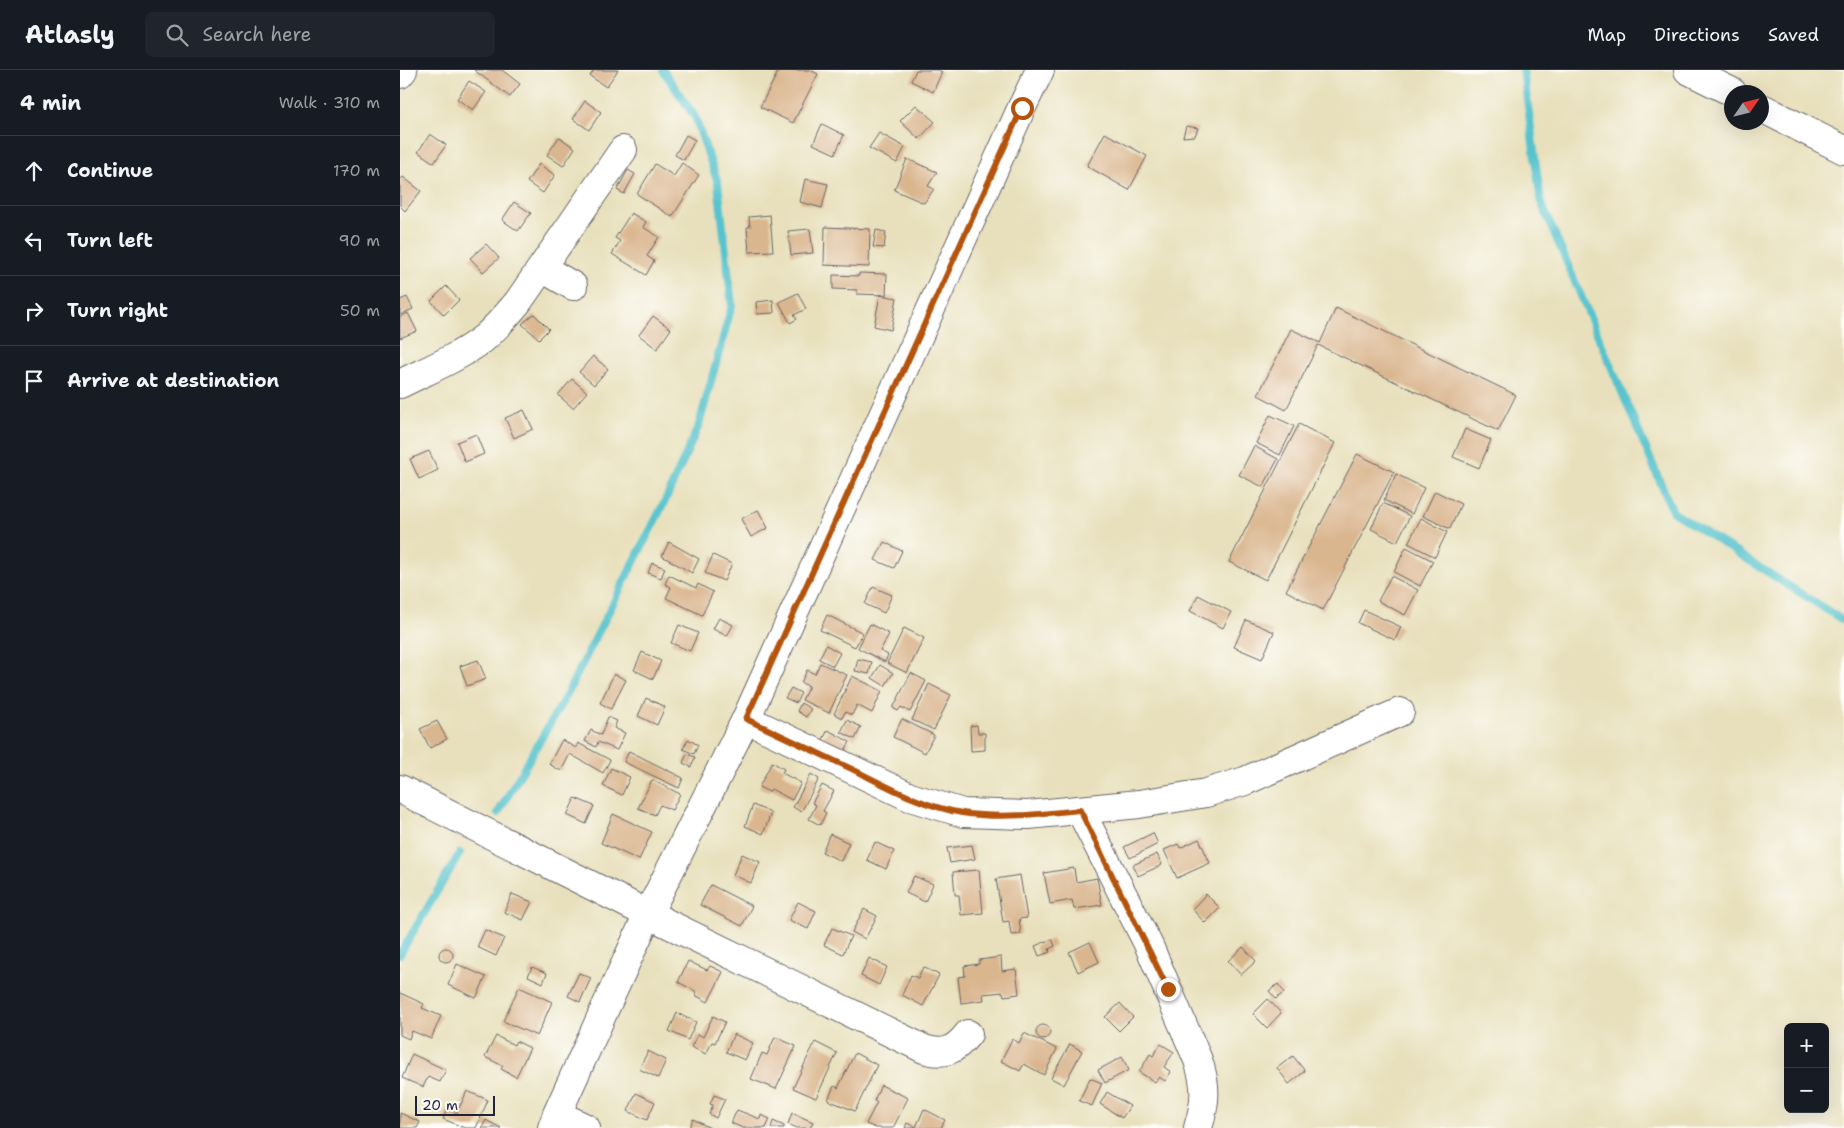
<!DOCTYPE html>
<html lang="en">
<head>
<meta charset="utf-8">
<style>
	body { margin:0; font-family:"Shantell Sans",sans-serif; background:#20242c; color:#f1f3f6 }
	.controls { position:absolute; right:15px; bottom:15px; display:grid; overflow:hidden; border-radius:8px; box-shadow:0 5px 20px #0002 }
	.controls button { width:45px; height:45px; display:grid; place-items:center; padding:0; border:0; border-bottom:1px solid #363941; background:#171b24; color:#f1f3f6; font:25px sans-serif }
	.compass { position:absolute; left:1324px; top:15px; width:45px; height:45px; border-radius:50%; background:#171b24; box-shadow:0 5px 20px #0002; rotate:55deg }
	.scale { position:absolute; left:15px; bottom:12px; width:80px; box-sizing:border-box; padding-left:5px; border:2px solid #22223b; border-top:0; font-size:14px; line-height:18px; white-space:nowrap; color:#22223b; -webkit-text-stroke:4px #fdfcf7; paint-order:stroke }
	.stop { position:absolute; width:15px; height:15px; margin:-11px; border:4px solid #b45309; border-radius:50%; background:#fff }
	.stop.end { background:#b45309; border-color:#fff; box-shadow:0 1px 5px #0008 }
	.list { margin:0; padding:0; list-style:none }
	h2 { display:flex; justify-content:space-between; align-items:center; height:65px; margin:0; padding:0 20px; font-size:21px }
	h2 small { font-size:16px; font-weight:400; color:#9ea1a6 }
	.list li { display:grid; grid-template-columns:32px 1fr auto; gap:15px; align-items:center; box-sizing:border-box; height:70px; padding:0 20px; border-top:1px solid #363941 }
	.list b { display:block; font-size:19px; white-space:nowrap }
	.list em { font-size:16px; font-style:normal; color:#9ea1a6 }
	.icon { flex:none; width:28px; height:28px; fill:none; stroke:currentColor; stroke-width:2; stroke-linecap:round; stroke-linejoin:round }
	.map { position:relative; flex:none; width:1444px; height:1058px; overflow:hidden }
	header { display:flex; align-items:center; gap:30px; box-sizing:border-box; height:70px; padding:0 25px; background:#171b24; border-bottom:1px solid #363941 }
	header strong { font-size:24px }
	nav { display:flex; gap:28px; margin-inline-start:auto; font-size:18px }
	.search { width:350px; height:45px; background:#20242c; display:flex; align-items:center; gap:12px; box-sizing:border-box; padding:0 18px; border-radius:8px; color:#9ea1a6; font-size:19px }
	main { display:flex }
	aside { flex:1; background:#171b24 }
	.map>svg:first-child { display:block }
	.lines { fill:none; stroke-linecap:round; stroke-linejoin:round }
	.stream { stroke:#56c3cd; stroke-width:8 }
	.building { fill:#dab68f }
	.minor-casing { stroke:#676468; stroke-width:30 }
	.tertiary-casing { stroke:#676468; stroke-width:30 }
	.minor { stroke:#fff; stroke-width:28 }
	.tertiary { stroke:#fff; stroke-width:28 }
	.route { stroke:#b45309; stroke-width:6 }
</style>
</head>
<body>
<header>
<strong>Atlasly</strong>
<div class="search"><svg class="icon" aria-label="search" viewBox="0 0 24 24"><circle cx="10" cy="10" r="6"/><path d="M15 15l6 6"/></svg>Search here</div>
<nav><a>Map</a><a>Directions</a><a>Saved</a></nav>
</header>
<main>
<aside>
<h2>4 min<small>Walk · 310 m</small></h2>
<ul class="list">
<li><svg class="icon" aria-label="ahead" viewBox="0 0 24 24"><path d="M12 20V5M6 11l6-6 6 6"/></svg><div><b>Continue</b></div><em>170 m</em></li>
<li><svg class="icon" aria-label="left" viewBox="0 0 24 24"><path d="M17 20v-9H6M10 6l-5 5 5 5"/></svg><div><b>Turn left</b></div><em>90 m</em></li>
<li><svg class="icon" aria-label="right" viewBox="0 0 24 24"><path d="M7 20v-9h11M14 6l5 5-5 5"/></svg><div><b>Turn right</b></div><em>50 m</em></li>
<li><svg class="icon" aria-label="arrive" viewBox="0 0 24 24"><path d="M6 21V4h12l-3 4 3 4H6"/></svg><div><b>Arrive at destination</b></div></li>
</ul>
</aside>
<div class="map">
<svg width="1444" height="1058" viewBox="0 0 1444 1058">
	<rect width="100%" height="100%" fill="#fdfcf7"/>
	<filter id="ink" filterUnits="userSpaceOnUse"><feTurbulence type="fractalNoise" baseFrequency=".02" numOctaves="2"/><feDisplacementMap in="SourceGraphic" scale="10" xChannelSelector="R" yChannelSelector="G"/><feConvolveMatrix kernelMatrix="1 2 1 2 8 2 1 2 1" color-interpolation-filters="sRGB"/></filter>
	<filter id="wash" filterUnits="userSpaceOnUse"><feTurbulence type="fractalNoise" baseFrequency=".0096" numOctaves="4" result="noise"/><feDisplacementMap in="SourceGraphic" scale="20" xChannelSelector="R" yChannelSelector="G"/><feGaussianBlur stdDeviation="1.12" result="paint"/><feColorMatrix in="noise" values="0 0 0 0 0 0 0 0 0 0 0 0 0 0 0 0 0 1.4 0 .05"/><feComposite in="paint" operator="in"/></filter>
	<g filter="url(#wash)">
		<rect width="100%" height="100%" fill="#e8e0bc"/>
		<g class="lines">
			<!-- stream -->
			<path class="stream" d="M1123 0 1141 132 1273 442 1444 551
				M98 743 167 624 266 429 299 355 332 235 318 113 295 47 263 0
				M0 884 60 783"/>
		</g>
		<g id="blocks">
			<!-- building -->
			<path class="building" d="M74 0H102L120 14 110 27Z
				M194 0H218L206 17 190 6Z
				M379 0H410L418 4 393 53 360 37Z
				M516 0H538L542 2 533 22 511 11Z
				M69 11 86 22 73 40 57 29Z
				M185 31 201 42 189 60 173 49Z
				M516 35 535 52 519 69 500 51Z
				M422 54 444 65 435 84 413 74Z
				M786 56 798 58 795 66 783 67Z
				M479 63 505 77 497 93 469 78Z
				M705 63 747 86 729 120 687 96Z
				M30 64 46 75 34 93 18 82Z
				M286 65 295 70 284 90 275 85Z
				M159 67 175 78 163 96 147 85Z
				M507 89 537 102 528 116 534 119 524 133 494 120Z
				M282 93 299 105 272 147 237 124 255 94 274 106Z
				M139 94 155 105 143 123 127 112Z
				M228 100 235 104 224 124 217 120Z
				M3 107 21 121 5 141 0 136V110Z
				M405 109 428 114 422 138 400 132Z
				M114 132 131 143 118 161 102 150Z
				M231 143 246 152 243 157 259 167 247 186 254 191 246 205 212 184 220 171 215 168Z
				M370 145 373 181 349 182 347 157H350L349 147Z
				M425 157 470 159 469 197 424 195Z
				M410 159 413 183 391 185 388 161Z
				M476 160 486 162 484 178 473 177Z
				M86 174 99 188 83 202 70 188Z
				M459 203 487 204 486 225 457 224V220L433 219V205L459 206Z
				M46 216 59 230 44 245 31 231Z
				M398 223 406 239 394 245 397 249 390 253 379 232Z
				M480 225 497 228 491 260 474 256Z
				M7 227 13 239 0 245V230Z
				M373 230 374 243 357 244 356 232Z
				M936 238 1116 325 1098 361 918 275 886 340 858 325 891 259 920 273Z
				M8 243 17 261 0 268V247Z
				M134 244 149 259 139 269 122 254Z
				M253 246 271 259 257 279 239 265Z
				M193 286 208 299 194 315 179 302Z
				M172 309 187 322 173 338 158 325Z
				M124 340 133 359 114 368 105 348Z
				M870 345 894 356 880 385 856 373Z
				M899 354 935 373 866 510 829 492Z
				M1065 359 1091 370 1079 398 1053 387Z
				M76 364 84 384 65 392 57 372Z
				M854 376 878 389 863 417 839 405Z
				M29 381 38 400 19 409 10 389Z
				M957 384 994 402 923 540 886 521Z
				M996 404 1024 418 1012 444 984 430Z
				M1035 421 1061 434 1050 459 1023 446Z
				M983 433 1010 446 997 472 971 459Z
				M358 440 368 458 351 467 341 449Z
				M1021 448 1047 462 1035 487 1008 473Z
				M269 472 299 489 292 503 262 486Z
				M484 472 502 481 494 498 475 490Z
				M1006 477 1033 491 1020 516 994 502Z
				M313 485 332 494 324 511 305 503Z
				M252 493 265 498 261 508 248 503Z
				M269 505 296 518 298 514 313 522 302 545 266 528 271 517 265 514Z
				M991 506 1018 520 1005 545 978 531Z
				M473 517 492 525 484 543 465 534Z
				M798 525 831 542 823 558 790 541Z
				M964 540 1001 557 995 570 958 553Z
				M427 545 463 563 455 577 420 560Z
				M319 548 333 555 327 566 313 559Z
				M846 550 874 562 862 589 834 577Z
				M470 554 489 564 480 581 488 585 485 592 458 578Z
				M279 555 298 563 290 581 271 573Z
				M504 558 524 568 507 603 487 593Z
				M426 575 440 583 433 596 419 589Z
				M242 582 261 591 253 609 234 600Z
				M458 589 472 592 469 604 455 601Z
				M78 590 86 609 67 616 60 596Z
				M420 593 447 605 429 643 402 630 409 616 401 613 407 600 415 604Z
				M480 595 493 603 485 616 472 608Z
				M511 603 526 611 510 642 501 637 498 641 493 638Z
				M214 604 226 610 211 639 200 633Z
				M452 606 482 621 472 643 457 635 452 645 445 642 442 648 434 644Z
				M529 614 551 625 534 660 512 650Z
				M391 618 401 623 396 633 385 628Z
				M246 628 265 637 257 655 238 646Z
				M401 633 411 639 406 647 397 641Z
				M208 647 217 651 214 658 225 663 217 680 198 672 196 677 185 671 191 660 201 665Z
				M502 649 534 665 525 683 493 667Z
				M447 650 461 657 455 669 441 662Z
				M37 651 47 669 30 678 20 659Z
				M577 655 578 663H585V680L571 681 570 656Z
				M428 660 450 672 443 684 422 671Z
				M288 669 298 675 294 684 283 679Z
				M162 670 176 678 178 673 210 690 203 703 170 684 161 701 149 694Z
				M229 681 283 708 279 718 224 692Z
				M287 684 295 687 291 697 283 693Z
				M372 692 384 699 382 703 401 713 392 730 371 719 369 722 359 717Z
				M211 698 230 707 222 725 203 716Z
				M411 704 419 709 401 742 393 737Z
				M252 710 280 724 272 740 260 735 255 745 238 738Z
				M422 715 434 721 423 741 426 743 420 755 409 749 416 735 412 733Z
				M175 728 194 736 186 754 167 745Z
				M353 735 371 743 363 764 345 756Z
				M213 744 252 762 239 790 201 773Z
				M753 763 758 774 730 788 724 777Z
				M430 764 449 773 441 791 422 782Z
				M799 769 810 793 777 808 764 780 778 774 780 778Z
				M475 772 494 781 486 799 467 790Z
				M572 775 575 789 550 793 547 778Z
				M342 784 360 792 351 813 333 805Z
				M757 784 762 795 738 806 733 795Z
				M674 798 676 812 697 808 702 835 674 839 672 830 650 834 644 803Z
				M579 800 583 843 561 845 559 825H555L553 802Z
				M620 805 627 848 619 849 621 864 611 865 609 851 603 852 596 809Z
				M514 806 533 814 525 832 506 823Z
				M311 815 352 836 342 856 300 835Z
				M112 824 132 832 123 850 104 842Z
				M806 824 820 838 805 853 792 839Z
				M398 832 416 841 408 859 389 850Z
				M464 839 477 846 465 869 452 862Z
				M432 858 451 866 443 884 424 875Z
				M85 860 104 868 96 886 77 877Z
				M652 869 655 876 649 879 650 882 639 886 635 876Z
				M690 872 699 892 678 902 669 882Z
				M843 877 856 891 841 905 828 891Z
				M39 885a7 7 0 1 1 14 0a7 7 0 1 1-14 0Z
				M601 887 602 901 616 899 619 924 604 926 603 922 583 924 584 930 561 933 558 907 565 906 564 896 579 894V890Z
				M469 888 487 897 479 915 461 906Z
				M288 891 307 900 310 896 323 902 308 932 295 925 297 922 278 912Z
				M57 894 86 907 76 928 48 915Z
				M132 897 147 903 143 913 128 906Z
				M523 897 539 905 523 936 502 925 511 905 518 908Z
				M179 903 191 908 180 932 168 926Z
				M878 914 884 922 876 929 869 921Z
				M119 917 152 932 137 966 103 951Z
				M0 923 24 934 22 938 41 946 31 969 12 961 9 969 0 965Z
				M868 929 881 943 867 958 853 944Z
				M720 933 733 947 719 961 705 947Z
				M277 943 296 952 288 970 269 961Z
				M313 946 325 952 315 973 312 972 306 984 291 977 298 964 303 967Z
				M636 962a7 7 0 1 1 14 0a7 7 0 1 1-14 0Z
				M624 963 657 979 644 1005 624 994 620 1001 601 991 612 969 619 973Z
				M334 964 353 973 345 990 326 982Z
				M96 966 114 975 116 971 130 978 116 1007 101 999 103 996 85 987Z
				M375 967 396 976 376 1019 351 1009 362 983 367 985Z
				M415 972 437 983 416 1028 393 1018Z
				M670 974 682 981 664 1015 651 1008Z
				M761 974 774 982 764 997 771 1002 765 1011 759 1007 755 1012 739 1002 750 984 753 986Z
				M248 981 266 990 258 1008 239 999Z
				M455 983 477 995 455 1041 428 1030 434 1016 438 1018Z
				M12 984 46 1000 40 1012 28 1007 23 1017 2 1008Z
				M893 986 905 1001 889 1014 877 998Z
				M722 987 729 1000 705 1013 698 1000Z
				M690 1008 702 1013 692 1036 679 1031Z
				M481 1015 508 1028 493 1058H476L466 1054 477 1032 474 1031Z
				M67 1021 88 1030 76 1058H65L43 1049 47 1039 57 1043Z
				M707 1022 730 1036 722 1048 700 1034Z
				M236 1023 255 1032 247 1050 228 1041Z
				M314 1025 325 1029 316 1048 309 1044 313 1035 310 1034Z
				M524 1039 545 1050 541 1058H505L507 1053 516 1057Z
				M337 1040 360 1049 361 1045 370 1049 366 1058H343L331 1053Z
				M0 1043 20 1052 17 1058H0Z
				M392 1043 413 1052 410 1058H397L388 1054Z
				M293 1049 310 1058H289Z
				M86 1050 101 1058H82Z
				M373 1051 384 1056V1058H371Z"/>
		</g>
	</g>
	<g filter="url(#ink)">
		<use href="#blocks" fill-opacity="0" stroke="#676468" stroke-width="1"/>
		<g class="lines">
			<defs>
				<path id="minor" d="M0 4 3 0
					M142 198 173 216
					M0 314C28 300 58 288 83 269 96 258 107 245 118 232L223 80
					M346 649 510 727 563 743 628 745 739 734 806 723 845 711 1000 642
					M0 719 248 844 524 979C545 986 555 980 568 964
					M680 740 749 876 798 990C807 1017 806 1031 798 1058
					M157 1044 186 1058
					M152 1058 157 1044 248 844 346 649 622 37 640 0"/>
				<path id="tertiary" d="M1288 0 1332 22
					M1362 38 1444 80"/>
			</defs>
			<!-- minor casing -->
			<use href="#minor" class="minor-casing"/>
			<!-- tertiary casing -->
			<use href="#tertiary" class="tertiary-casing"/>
			<!-- minor -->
			<use href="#minor" class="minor"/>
			<!-- tertiary -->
			<use href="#tertiary" class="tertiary"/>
		</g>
	</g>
	<g class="lines" filter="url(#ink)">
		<!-- route -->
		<path class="route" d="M622 38 346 649C383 666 420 684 456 701 490 718 525 737 562 743 600 749 643 744 680 740L768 919"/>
	</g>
</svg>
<div class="controls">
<button>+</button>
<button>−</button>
</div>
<svg class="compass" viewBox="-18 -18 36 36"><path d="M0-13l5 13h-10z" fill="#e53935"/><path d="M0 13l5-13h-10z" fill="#9ea1a6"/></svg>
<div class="scale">20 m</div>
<div class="stop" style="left:622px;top:38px"></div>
<div class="stop end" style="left:768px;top:919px"></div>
</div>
</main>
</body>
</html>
